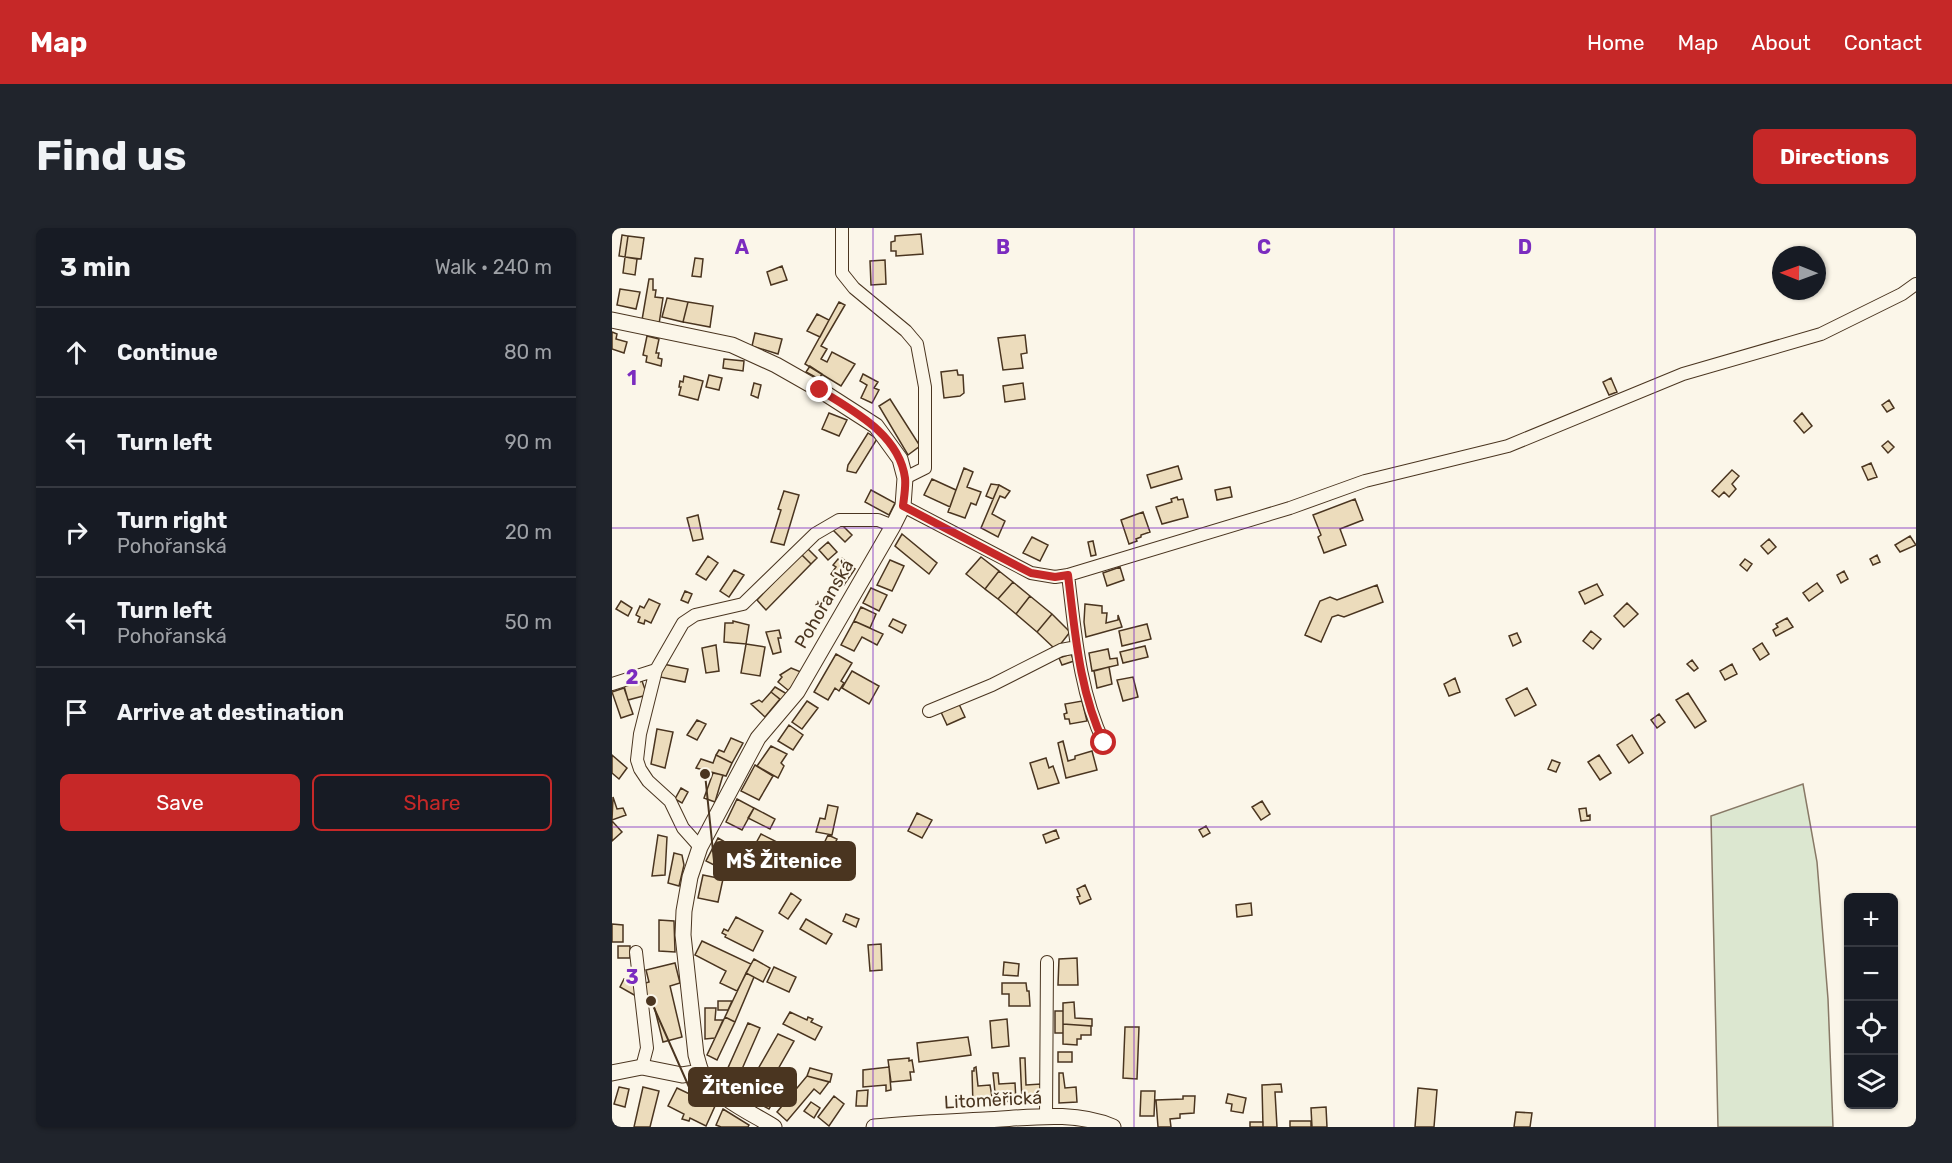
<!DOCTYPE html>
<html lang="en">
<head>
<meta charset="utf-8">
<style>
	body { margin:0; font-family:Rubik,sans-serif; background:#20242c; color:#f1f3f6 }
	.controls { position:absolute; right:18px; bottom:18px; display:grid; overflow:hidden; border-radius:9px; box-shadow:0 2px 4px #0004 }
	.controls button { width:54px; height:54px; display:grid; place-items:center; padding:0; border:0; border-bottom:2px solid #363941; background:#171b24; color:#f1f3f6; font:30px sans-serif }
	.compass { position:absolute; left:1160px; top:18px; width:54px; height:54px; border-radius:50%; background:#171b24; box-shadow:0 2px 4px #0004; rotate:271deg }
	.stop { position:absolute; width:18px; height:18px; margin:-14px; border:4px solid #c62828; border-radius:50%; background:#fff }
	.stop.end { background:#c62828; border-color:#fff; box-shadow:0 2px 6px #0008 }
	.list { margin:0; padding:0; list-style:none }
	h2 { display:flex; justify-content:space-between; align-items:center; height:78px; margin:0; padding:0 24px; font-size:26px }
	h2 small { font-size:20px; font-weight:400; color:#9ea1a6 }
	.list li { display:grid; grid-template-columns:39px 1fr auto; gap:18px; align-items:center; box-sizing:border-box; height:90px; padding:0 24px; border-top:2px solid #363941 }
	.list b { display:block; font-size:22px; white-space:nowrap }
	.list p { margin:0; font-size:20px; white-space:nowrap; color:#9ea1a6 }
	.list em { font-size:20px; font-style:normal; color:#9ea1a6 }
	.actions { display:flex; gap:12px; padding:18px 24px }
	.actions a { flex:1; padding:14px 0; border:2px solid #c62828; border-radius:9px; text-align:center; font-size:21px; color:#c62828 }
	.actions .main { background:#c62828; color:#fff }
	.icon { flex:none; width:33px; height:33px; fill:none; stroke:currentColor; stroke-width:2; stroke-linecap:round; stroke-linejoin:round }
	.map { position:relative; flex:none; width:1304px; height:899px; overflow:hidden; border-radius:9px }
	header { display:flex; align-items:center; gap:36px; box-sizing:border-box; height:84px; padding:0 30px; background:#c62828; color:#fff }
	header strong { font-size:28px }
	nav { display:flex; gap:33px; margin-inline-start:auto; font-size:21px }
	.intro { display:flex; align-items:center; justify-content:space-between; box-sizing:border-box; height:144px; padding:0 36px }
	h1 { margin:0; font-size:42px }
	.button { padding:15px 27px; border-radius:9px; background:#c62828; color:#fff; font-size:21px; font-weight:700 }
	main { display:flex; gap:36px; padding:0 36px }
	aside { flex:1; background:#171b24; border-radius:9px; box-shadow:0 2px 4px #0004 }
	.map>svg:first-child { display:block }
	.grass { fill:#dce7d0; stroke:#887966; stroke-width:1.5 }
	.building { fill:#ecdcbc; stroke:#4a3520; stroke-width:1.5 }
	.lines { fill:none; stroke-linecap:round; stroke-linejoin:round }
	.minor-casing { stroke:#4a3520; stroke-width:14 }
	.tertiary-casing { stroke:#4a3520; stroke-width:17 }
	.minor { stroke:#fbf6e9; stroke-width:12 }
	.tertiary { stroke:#fbf6e9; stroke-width:15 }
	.route { stroke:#c62828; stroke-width:8 }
	.grid { fill:none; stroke:#7b2cbf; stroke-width:1.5; stroke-opacity:0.55 }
	.labels { text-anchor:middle; stroke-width:4.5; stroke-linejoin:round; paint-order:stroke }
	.street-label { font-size:18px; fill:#4a3520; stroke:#fbf6e9 }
	.grid-label { font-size:20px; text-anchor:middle; font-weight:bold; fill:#7b2cbf; stroke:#fbf6e9; stroke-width:4.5; stroke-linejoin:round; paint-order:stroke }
	.leader { fill:none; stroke:#4a3520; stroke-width:2 }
	.callout-dot { fill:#4a3520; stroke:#fbf6e9; stroke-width:2 }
	.callout { fill:#4a3520; stroke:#4a3520; stroke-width:2 }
	.callout-label { font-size:20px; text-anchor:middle; font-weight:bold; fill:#fff }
</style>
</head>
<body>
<header>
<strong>Map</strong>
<nav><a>Home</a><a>Map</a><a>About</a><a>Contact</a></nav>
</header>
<div class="intro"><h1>Find us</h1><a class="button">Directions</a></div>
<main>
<aside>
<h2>3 min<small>Walk · 240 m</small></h2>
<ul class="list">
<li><svg class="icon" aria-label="ahead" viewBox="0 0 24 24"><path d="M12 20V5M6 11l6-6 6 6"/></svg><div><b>Continue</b></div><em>80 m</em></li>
<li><svg class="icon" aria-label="left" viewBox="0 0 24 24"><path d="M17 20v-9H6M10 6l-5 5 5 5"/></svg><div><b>Turn left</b></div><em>90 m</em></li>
<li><svg class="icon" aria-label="right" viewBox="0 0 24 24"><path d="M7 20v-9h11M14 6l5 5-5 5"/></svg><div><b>Turn right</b><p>Pohořanská</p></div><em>20 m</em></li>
<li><svg class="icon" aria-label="left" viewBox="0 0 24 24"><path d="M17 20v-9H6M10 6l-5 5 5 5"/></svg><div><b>Turn left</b><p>Pohořanská</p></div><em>50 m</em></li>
<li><svg class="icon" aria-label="arrive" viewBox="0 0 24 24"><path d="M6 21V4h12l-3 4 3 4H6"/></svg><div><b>Arrive at destination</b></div></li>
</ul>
<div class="actions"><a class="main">Save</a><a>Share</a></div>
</aside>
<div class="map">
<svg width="1304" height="899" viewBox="0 0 1304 899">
	<rect width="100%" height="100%" fill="#fbf6e9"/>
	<!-- grass -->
	<path class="grass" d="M1191 556 1205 634 1216 771 1221 899H1106L1099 588Z"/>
	<!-- building -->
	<path class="building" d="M309 6 311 26 284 28V23H279V14L283 13V8Z
		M10 7 16 8 13 29 7 28Z
		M16 8 32 10 29 31 13 29Z
		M13 29 25 31 23 47 11 45Z
		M83 30 91 31 89 49 80 48Z
		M273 32 274 56 259 57 258 33Z
		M170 38 175 52 159 57 155 44Z
		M37 51H41V62H44L43 69 51 70 47 96 30 92Z
		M8 61 28 64 24 81 5 77Z
		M55 70 76 74 71 94 50 89Z
		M76 74 101 78 98 99 71 94Z
		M227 74 233 77 209 118 215 121 209 131 215 134 220 124 243 136 229 158 193 136Z
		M205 86 217 92 208 109 195 103Z
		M0 104 5 106 4 111 15 114 12 125 0 121Z
		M143 105 170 111 166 126 140 118Z
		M413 107 415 125 409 126 411 140 391 142 386 110Z
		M35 108 47 111 44 125H47L46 130 50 131 49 138 34 134 35 128 31 127Z
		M112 131 132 133 131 143 111 140Z
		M198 138 210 146 207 151 194 144Z
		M345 142 346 147H351L352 165 348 168 332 170 329 144Z
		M251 146 266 154 262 160 267 162 260 175 249 170 255 157 248 153Z
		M97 147 110 150 107 162 94 159Z
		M72 148 91 153 86 172 67 167 69 159H67L68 153 71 154Z
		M999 150 1005 164 997 167 991 154Z
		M142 155 149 157 146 170 139 167Z
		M411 155 413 171 393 174 391 158Z
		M278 171 308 218 296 227 267 178Z
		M1277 172 1282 180 1275 184 1270 177Z
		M217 185 235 192 227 208 210 201Z
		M1190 185 1200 198 1192 205 1182 193Z
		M256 205 265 211 244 245 235 243 236 237Z
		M1276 213 1282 219 1276 225 1270 218Z
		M1259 235 1265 249 1256 252 1250 239Z
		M566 238 570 251 539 260 535 247Z
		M352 240 361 244 355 259 369 264 364 277 359 275 353 290 336 284Z
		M1120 242 1127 248 1120 256 1124 261 1117 269 1112 264 1107 269 1100 263Z
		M320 251 344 262 338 279 312 267Z
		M379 256 387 257 381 271 374 268Z
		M387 257 398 263 393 270 388 268 380 286 393 293 386 309 369 300Z
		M618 259 620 269 605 272 603 262Z
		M259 262 283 275 277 287 253 274Z
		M172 263 187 267 172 317 159 314 169 282 166 281Z
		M565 269 566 272 571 271 576 289 550 296 544 279 560 274 559 271Z
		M743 271 751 292 728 301 734 317 712 325 706 309 709 307 701 287Z
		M531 284 538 304 529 307V309L524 311 525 313 517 316 509 292Z
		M86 287 91 311 81 313 75 290Z
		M228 295 240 307 233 314 220 301Z
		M290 306 325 335 317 346 283 318Z
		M1298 308 1304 317 1288 324 1283 317Z
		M420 309 436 317 428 333 411 325Z
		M1157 311 1164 319 1156 326 1149 318Z
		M481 313 484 327 479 328 476 314Z
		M216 314 225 324 216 332 207 322Z
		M196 321 205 330 199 336 189 326Z
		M189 326 199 336 154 382 145 372Z
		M1265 327 1268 334 1261 337 1258 331Z
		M96 328 106 335 94 352 84 346Z
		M369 329 387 343 373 361 354 346Z
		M230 330 243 341 232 357 219 346 224 339 221 337 226 331 228 333Z
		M1133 331 1140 336 1135 343 1128 337Z
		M278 332 292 338 280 363 265 357Z
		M508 339 512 352 495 358 491 345Z
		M122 342 132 347 117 369 108 363Z
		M387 343 401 354 386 371 373 361Z
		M1232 343 1236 351 1229 355 1225 347Z
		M401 354 418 368 404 386 386 371Z
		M1205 355 1211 363 1197 373 1191 365Z
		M985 356 991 367 973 376 967 364Z
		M765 357 771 374 732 389 726 387 720 389 709 414 693 407 708 373 718 369 725 372Z
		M259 360 275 367 267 383 251 375Z
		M73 363 80 366 76 375 69 372Z
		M418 368 440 386 425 404 404 386Z
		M37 371 48 376 39 395 33 392 32 396 26 394 28 389 24 387 28 378 32 380Z
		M9 373 20 380 16 388 4 381Z
		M1015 375 1026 386 1012 399 1002 388Z
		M473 376 490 378V385H495L494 395 506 392V387L510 399 474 409 472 394Z
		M249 379 264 386 258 400 242 393Z
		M440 386 458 404 444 422 425 404Z
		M1175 390 1181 399 1164 408 1161 402 1166 399 1164 396Z
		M281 391 294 397 290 405 277 398Z
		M121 393 137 397 134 416 112 414 113 395H121Z
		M242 393 271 406 265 417 250 409 242 423 229 417Z
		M535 396 539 411 510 418 507 403Z
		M167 402 169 410H166L169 424 161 426 154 404Z
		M979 403 989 411 981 421 971 413Z
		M905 405 909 414 901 418 897 408Z
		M1150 415 1157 426 1148 432 1141 421Z
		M134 416 153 419 148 448 129 445Z
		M104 417 107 443 94 445 90 420Z
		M533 418 536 429 511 435 508 424Z
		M496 421 498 431 505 430 506 437 480 443 477 425Z
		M224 426 240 435 229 453 232 455 227 463 223 460 216 472 202 464Z
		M459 426 462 433 450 437 447 430Z
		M1080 432 1086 440 1082 443 1075 436Z
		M51 436 76 441 73 454 48 449Z
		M1120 436 1125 446 1113 452 1108 443Z
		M497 439 500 456 485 460 482 443Z
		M179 440 189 444 177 463 166 454 170 449 168 447Z
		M240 443 267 458 257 476 230 460Z
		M521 449 526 469 511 473 505 452Z
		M843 450 848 464 837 468 832 456Z
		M30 453 35 467 16 472 12 458Z
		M163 459 175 466 170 473 159 464Z
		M12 460 21 486 9 490 0 464Z
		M915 460 924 477 903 488 894 471Z
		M159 464 168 471 153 489 139 476 147 472 150 474Z
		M1076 465 1094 493 1083 500 1064 472Z
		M195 473 206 480 190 501 180 494Z
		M470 473 475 493 458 496 457 491H453L452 486 455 485 453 476Z
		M346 474 353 489 335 497 328 482Z
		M1047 486 1053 494 1045 500 1039 492Z
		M85 492 94 496 85 512 75 507Z
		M177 497 191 507 181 522 166 513Z
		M45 501 61 504 53 540 39 536Z
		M1020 507 1031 525 1017 535 1005 517Z
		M119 510 131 515 120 535 104 527 107 522 112 524Z
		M451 513 456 533 463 531V528L480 523 485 542 454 550 446 515Z
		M159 518 175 526 169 535 172 538 166 550 145 538Z
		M0 527 15 540 7 551 0 545Z
		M104 527 120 535 114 548 84 540 89 531 101 535Z
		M987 527 999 545 988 552 976 534Z
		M434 530 437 540 441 538 447 555 426 561 418 535Z
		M940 532 948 535 944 544 936 541Z
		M143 537 161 548 147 572 129 563Z
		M101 545 111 547 103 574 92 570Z
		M69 560 76 564 70 575 63 571Z
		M1 569 5 581 11 580 14 587 0 592Z
		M125 571 142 580 130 602 114 594Z
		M650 573 658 586 649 592 640 579Z
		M216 577 226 579 220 607 204 604 208 590 213 591Z
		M142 580 163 591 158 601 136 590Z
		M974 580 975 588 978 587V592L969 593 967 581Z
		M305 585 320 592 310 610 296 603Z
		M0 593 10 604 0 613Z
		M594 598 598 605 591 609 587 602Z
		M444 602 447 610 434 615 431 607Z
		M149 606 165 614 154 635 138 626Z
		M46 607 55 609 53 647 40 648Z
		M216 607 225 611 217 628 208 624Z
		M106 610 113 614 111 617 115 619 114 623 118 625 115 631 129 638 124 648 94 633Z
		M62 625 70 627 72 637 67 658 56 655Z
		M91 647 111 651 106 674 86 670Z
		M473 657 479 671 468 676 465 669 468 668 465 661Z
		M179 665 189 672 176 691 167 685Z
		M639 675 640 687 625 689 624 677Z
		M234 686 247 691 244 699 231 693Z
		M124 689 151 703 141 723 113 709 114 707 110 705 112 701 116 703Z
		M194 691 220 706 214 716 188 701Z
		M47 692 62 693 63 724 47 723Z
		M0 696 11 697V714H0Z
		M90 713 139 736 125 763 108 755 114 743 83 727Z
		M269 716 270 742 258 743 256 717Z
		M6 718H18V730H6Z
		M465 730 466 757H446L447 731Z
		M142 731 158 740 151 754 134 745Z
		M392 734 407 736 406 748 391 747Z
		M63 735 68 755 58 758 70 809 51 814 41 774 35 775 30 756 37 754 34 742Z
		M162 739 184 749 177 764 155 754Z
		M134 745 142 749 123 794 113 789Z
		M12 751 22 756 24 768 8 759Z
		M390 755H414L415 763H417L418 778H397V766H390Z
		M106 773H120L116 782H106Z
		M462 774 463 790 480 791V798L451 796V775Z
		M93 780H104L103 792H111L103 810 93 811Z
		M443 783H451V805H443Z
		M178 784 195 792 196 789 201 791 199 794 210 799 203 812 171 796Z
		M113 789 123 794 105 832 95 827Z
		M395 791 397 818 380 820 378 793Z
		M136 795 148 800 123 857 111 851Z
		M451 796 479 798V807H469V811H465V817L451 816Z
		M513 799H527L525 851 511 850Z
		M166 806 182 813 162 848 146 841Z
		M356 809 359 827 307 834 305 815Z
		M446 824H460V834H446Z
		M297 830V833L300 832 302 844H298L299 852 279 854 276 832Z
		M408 830H413L414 857 429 856 430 872 410 873Z
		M277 839 279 862 274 863V857L251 859V842Z
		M364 839 366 858 378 857 381 875 361 878 360 843H362V840Z
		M198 840 220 846 218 854 195 848Z
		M146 841 159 846 157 851 154 850 151 856 167 864 157 881 131 867Z
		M381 845H386L387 856 403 855 404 873 384 874Z
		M447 845H451L453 860 464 859 465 874 447 875Z
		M195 848 217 854 208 866 202 861 175 893 165 884Z
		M669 856 670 864H663L665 899H651L650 857Z
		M7 859 17 861 13 879 2 876Z
		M31 859 47 863 38 899H22Z
		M65 860 103 878 94 898 78 890 77 893 70 891 72 886 56 878Z
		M806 860 825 862 822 899H803Z
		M256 862 255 878H244L245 863Z
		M529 863H543L542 888H528Z
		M616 866 634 870 631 885 619 883 620 876 614 875Z
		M222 868 232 876 217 898 206 889Z
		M571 868H583L582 885 568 886V890L558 891 559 899H546L544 872 571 871Z
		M199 874 208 880 202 890 192 883Z
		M714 879 715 899H700L699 880Z
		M111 881 137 897 136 899H109L104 897Z
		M904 884 920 885 918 899H902Z
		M678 893H699V899H678Z
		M638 894H651V899H638Z"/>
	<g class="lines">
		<defs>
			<path id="minor" d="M230 0V45L242 60 294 103 305 116 313 159V240L293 250
				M291 278 419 345 443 349 456 347 678 280 753 253 896 218 1071 146 1209 106 1290 66 1304 56
				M456 347C463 403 467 463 492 515
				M0 456 44 442
				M317 483 380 457 449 422 465 419
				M88 619 71 600 58 573 36 553 28 541 25 532 28 506 44 442 71 395 83 387 131 376 203 306 227 292H266L281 298
				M24 724 35 820 30 839
				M434 889 435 734"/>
			<path id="tertiary" d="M0 92 120 117 164 137 208 162 264 198 288 231 293 250 291 278 281 298 185 464 146 510 88 619 78 649 72 683 71 707 84 827C86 833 87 840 90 845 105 870 138 884 162 899
				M0 845 30 839 70 847 89 844
				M262 899C299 895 336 894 373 892 415 890 462 882 501 899"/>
		</defs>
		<!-- minor casing -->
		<use href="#minor" class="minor-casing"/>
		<!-- tertiary casing -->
		<use href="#tertiary" class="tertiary-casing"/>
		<!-- minor -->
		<use href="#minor" class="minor"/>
		<!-- tertiary -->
		<use href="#tertiary" class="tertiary"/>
	</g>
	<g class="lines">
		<!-- route -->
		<path class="route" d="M208 162C241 183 287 206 293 250 294 259 292 269 291 278L419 345 443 349 456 347C463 403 467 463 492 515"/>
	</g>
	<!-- grid -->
	<path class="grid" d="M261 0V899M522 0V899M782 0V899M1043 0V899M0 300H1304M0 599H1304"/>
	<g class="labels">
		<!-- street labels -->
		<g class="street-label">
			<text transform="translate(212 376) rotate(-60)" y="6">Pohořanská</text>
			<text transform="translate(381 872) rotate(-3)" y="6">Litoměřická</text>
		</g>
	</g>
	<g class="grid-label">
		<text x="130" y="26">A</text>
		<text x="391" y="26">B</text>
		<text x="652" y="26">C</text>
		<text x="913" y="26">D</text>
		<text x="20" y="157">1</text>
		<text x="20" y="456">2</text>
		<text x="20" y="756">3</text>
	</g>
	<!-- callouts -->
	<path class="leader" d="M93 546L102 633M39 773L77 859"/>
	<g class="callout-dot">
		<circle cx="93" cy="546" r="6"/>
		<circle cx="39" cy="773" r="6"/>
	</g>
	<g class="callout">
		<rect x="102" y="614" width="141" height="38" rx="6"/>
		<rect x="77" y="840" width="107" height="38" rx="6"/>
	</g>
	<g class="callout-label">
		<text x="172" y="640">MŠ Žitenice</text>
		<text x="131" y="866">Žitenice</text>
	</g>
</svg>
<div class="controls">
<button>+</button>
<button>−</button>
<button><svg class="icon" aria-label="locate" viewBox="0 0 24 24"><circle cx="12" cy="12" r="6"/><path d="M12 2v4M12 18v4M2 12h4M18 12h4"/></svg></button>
<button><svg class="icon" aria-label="layers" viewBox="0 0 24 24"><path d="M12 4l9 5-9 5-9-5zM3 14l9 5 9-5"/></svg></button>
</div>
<svg class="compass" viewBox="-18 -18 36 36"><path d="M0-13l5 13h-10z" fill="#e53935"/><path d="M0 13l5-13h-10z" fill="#9ea1a6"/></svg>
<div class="stop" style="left:492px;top:515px"></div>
<div class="stop end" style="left:208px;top:162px"></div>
</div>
</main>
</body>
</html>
